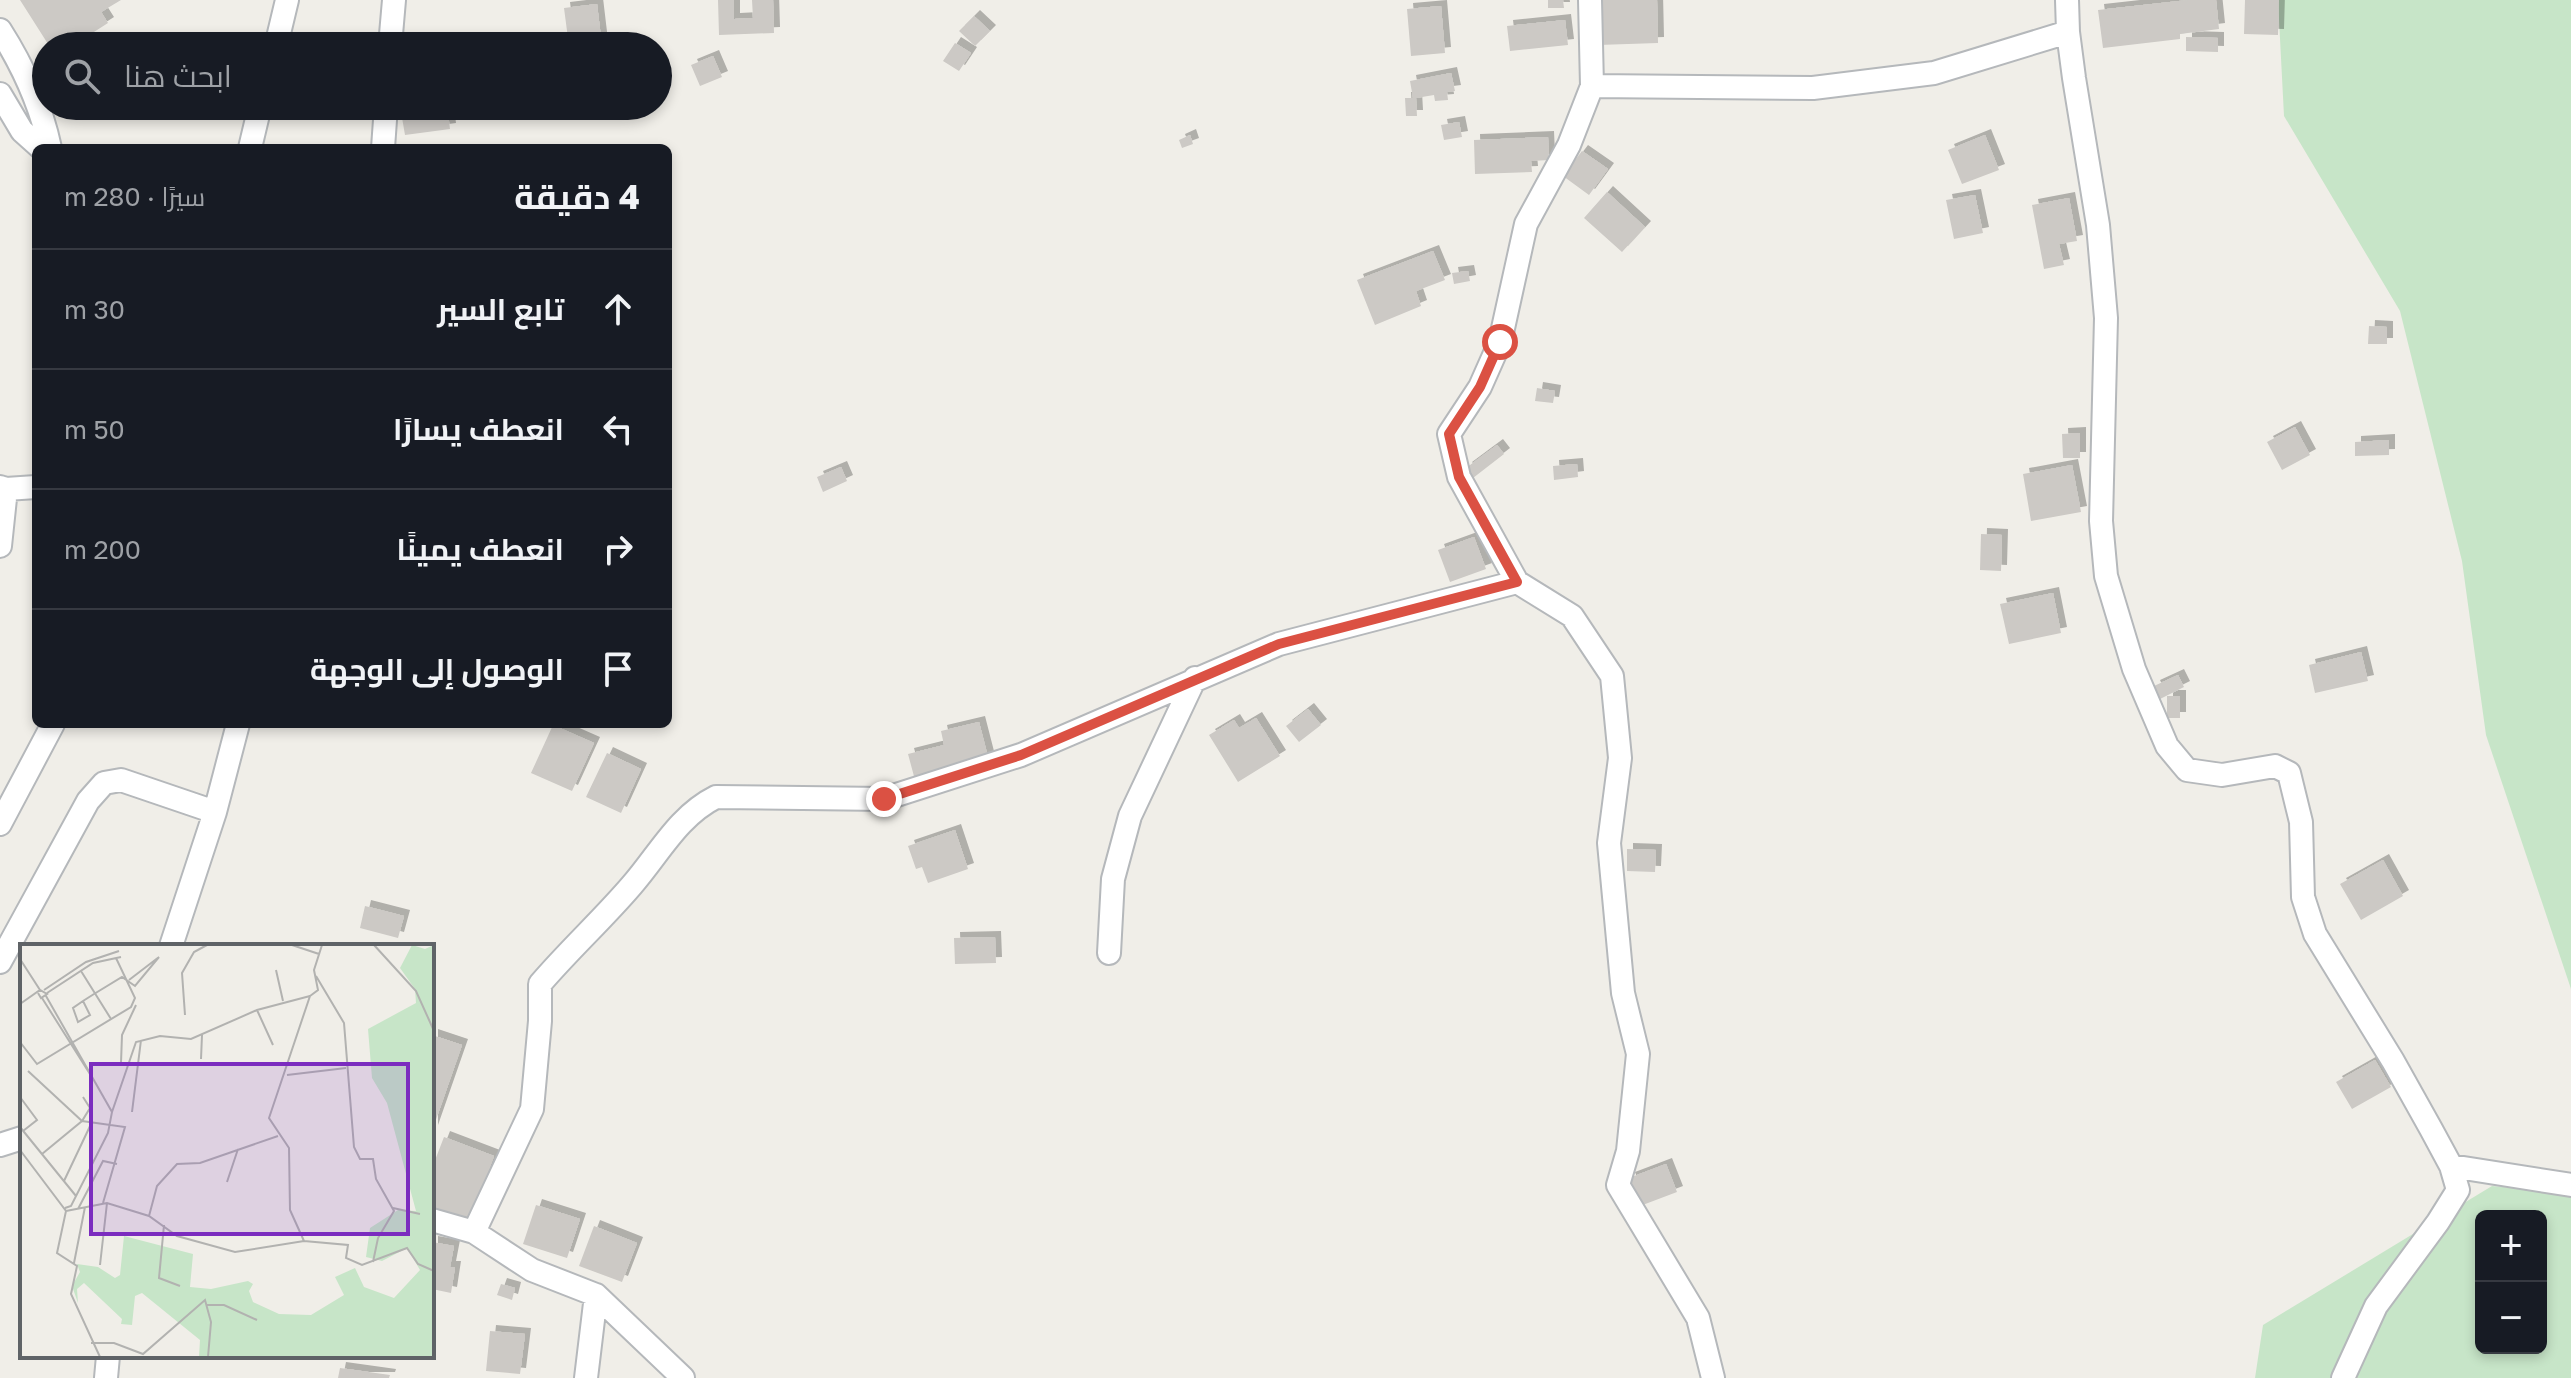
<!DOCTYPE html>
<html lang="ar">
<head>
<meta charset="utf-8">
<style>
	body { margin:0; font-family:"Golos Text",Cairo,sans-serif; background:#242831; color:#f1f3f6; direction:rtl }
	.controls { position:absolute; right:24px; bottom:24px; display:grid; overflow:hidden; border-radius:12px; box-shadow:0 4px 12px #0003 }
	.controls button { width:72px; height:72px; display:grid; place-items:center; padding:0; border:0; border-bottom:2px solid #363941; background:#171b24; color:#f1f3f6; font:40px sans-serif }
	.stop { position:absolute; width:24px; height:24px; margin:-18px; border:6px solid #db5143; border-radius:50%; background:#fff }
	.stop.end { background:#db5143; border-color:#fff; box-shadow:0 2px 8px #0008 }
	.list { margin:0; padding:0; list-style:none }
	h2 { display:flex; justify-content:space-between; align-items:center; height:104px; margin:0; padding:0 32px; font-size:34px }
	h2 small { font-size:26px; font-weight:400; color:#9ea1a6 }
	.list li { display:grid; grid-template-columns:52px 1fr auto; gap:24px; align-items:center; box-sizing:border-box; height:120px; padding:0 32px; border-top:2px solid #363941 }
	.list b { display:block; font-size:30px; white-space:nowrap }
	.list em { font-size:26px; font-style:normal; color:#9ea1a6 }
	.icon { flex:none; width:44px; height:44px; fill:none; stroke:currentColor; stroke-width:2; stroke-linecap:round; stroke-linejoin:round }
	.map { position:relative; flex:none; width:2571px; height:1378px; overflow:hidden; direction:ltr }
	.search { position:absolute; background:#171b24; box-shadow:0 4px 12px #0003; left:32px; top:32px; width:640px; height:88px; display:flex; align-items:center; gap:20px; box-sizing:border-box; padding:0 28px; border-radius:44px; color:#9ea1a6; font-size:30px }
	.panel { position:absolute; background:#171b24; box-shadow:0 4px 12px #0003; left:32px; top:144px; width:640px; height:584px; border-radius:12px; direction:rtl }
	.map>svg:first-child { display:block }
	.green { fill:#c7e5c8; fill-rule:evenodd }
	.building { fill:#ccc9c5; filter:url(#shadow) }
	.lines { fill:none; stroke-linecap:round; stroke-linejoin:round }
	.minor-casing { stroke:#b5b8bb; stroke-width:26 }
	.minor { stroke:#fff; stroke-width:22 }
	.route { stroke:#db5143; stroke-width:10 }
	.inset-road { fill:none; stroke:#b2b2b0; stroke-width:2 }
	.view { fill:#7b2cbf; fill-opacity:0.15; stroke:#7b2cbf; stroke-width:4 }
	.inset-edge { fill:none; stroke:#5f6367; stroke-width:4 }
</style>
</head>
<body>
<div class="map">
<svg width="2571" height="1378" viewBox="0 0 2571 1378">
	<defs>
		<filter id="shadow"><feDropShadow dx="6" dy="-6" stdDeviation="0" flood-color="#0004"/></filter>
	</defs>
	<rect width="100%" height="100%" fill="#f0eee8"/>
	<!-- green -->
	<path class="green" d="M2278 0H2571V989L2486 735 2462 561 2400 311 2284 116Z
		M2492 1186 2571 1193V1378H2255L2263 1325ZM2481 1216H2541V1348H2481Z"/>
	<!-- building -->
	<path class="building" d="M20 0H121L101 12 108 23 72 46 64 34 48 44Z
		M718 0H734V19L753 18 752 0H773L774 33 719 35Z
		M1548 0H1563L1564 8H1548Z
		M1597 0H1657L1658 43 1598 45Z
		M2188 0H2216L2219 29 2180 34V39L2103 48 2098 10Z
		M2245 0H2279L2278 35 2244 34Z
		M597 4 602 46H569L564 8Z
		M1441 6 1445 53 1411 56 1407 9Z
		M974 16 990 31 975 46 959 31Z
		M1565 20 1568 45 1510 51 1507 26Z
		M2186 37 2218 38V52L2186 51Z
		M955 43 971 53 959 71 943 61Z
		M713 56 722 77 700 86 691 65Z
		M1451 73 1455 91 1447 92 1448 100 1435 101 1434 95 1416 98 1417 116H1406L1405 98H1413L1410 81Z
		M400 106H447L450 129 405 135Z
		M1459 122 1462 137 1444 140 1441 125Z
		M1190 135 1193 144 1182 148 1179 140Z
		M1985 135 1999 170 1962 184 1948 150Z
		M1548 137 1549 160 1531 161 1532 172 1475 174 1474 140Z
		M1582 151 1608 169 1589 195 1563 176Z
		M1607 192 1645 227 1622 252 1584 218Z
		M1975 195 1983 233 1954 239 1946 200Z
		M2069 198 2077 241 2059 244 2064 265 2044 269 2032 205Z
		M1433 251 1445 280 1416 291 1421 306 1375 325 1357 280Z
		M1468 271 1470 281 1454 284 1452 273Z
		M2369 326 2387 327V344H2368Z
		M1537 388 1555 391 1553 403 1535 401Z
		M2295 427 2310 455 2282 470 2267 442Z
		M2080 433V458H2063L2062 434Z
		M2389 440V455L2355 456V442Z
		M1497 445 1504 454 1473 478 1466 468Z
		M1577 464 1578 477 1554 480 1553 466Z
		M2072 465 2081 512 2031 521 2023 474Z
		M841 467 847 481 823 492 817 477Z
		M1981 534 2002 535 2001 571 1980 570Z
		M1474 537 1486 569 1450 582 1438 550Z
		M2053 593 2061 633 2009 644 2000 604Z
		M2361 652 2368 681 2315 693 2309 665Z
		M2178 675 2184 687 2160 699 2154 686Z
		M2167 696H2180V718H2167Z
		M1308 709 1321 725 1299 742 1286 726Z
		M1256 718 1280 756 1238 782 1209 735 1234 720 1239 728Z
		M979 722 989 761 915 780 908 754 944 745 941 731Z
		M553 725 594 743 572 791 531 773Z
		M607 753 641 769 621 813 586 797Z
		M955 830 968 869 928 883 922 867 916 869 908 846Z
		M1627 849 1656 850 1655 872 1627 871Z
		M2383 860 2403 896 2361 920 2340 884Z
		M365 906 404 916 398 938 360 928Z
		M995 937 996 963 955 964 954 938Z
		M432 1035 462 1045 432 1131Z
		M2375 1060 2391 1087 2352 1109 2336 1082Z
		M444 1137 494 1156 467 1228 432 1215V1168Z
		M1666 1164 1677 1192 1640 1206 1629 1178Z
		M536 1205 580 1219 567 1258 523 1244Z
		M594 1226 637 1243 622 1282 579 1266Z
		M432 1242 454 1246 450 1267H455L451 1293 432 1289Z
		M501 1284 515 1288 512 1300 497 1295Z
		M490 1331 525 1334 520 1374 486 1371Z
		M340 1368 390 1375 389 1378H338Z"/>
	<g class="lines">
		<defs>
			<path id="minor" d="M1590 0 1592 86 1569 145 1526 224 1500 342 1480 387 1449 434 1459 477 1517 582 1572 616 1612 676 1620 758 1609 843 1623 993 1638 1054 1628 1151 1618 1185 1698 1318 1713 1378
				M2067 0 2068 32 2074 78 2098 225 2106 318 2101 521 2106 576 2134 669 2167 746 2187 770 2222 775 2275 766 2289 773 2301 822 2303 897 2315 934 2393 1061 2431 1129 2451 1166 2458 1190 2438 1222 2376 1306 2343 1378
				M0 30C23 66 41 106 50 148
				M276 46 287 0
				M390 46 394 0
				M1592 86 1813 88 1934 73 2068 32
				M0 94 22 131 41 148
				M250 148 260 106
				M383 148 386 106
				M0 487 6 489 36 487
				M0 546 6 489
				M0 824 53 724
				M171 946 215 812 238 724
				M1109 953 1113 879 1130 816 1195 678
				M0 962 88 801 104 783 121 780 215 812
				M0 1145 22 1138
				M2451 1166 2571 1185
				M432 1220 474 1232 532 1270 596 1295 683 1378
				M474 1232 532 1109 540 1021V984C569 950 603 919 632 885 659 854 678 816 716 797L884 799 1021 755 1279 644 1517 582
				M106 1378 108 1356
				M586 1378 596 1295"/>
		</defs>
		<!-- minor casing -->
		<use href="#minor" class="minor-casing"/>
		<!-- minor -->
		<use href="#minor" class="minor"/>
	</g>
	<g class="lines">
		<!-- route -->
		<path class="route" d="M884 799 1021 755 1279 644 1517 582 1459 477 1449 434 1480 387 1500 342"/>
	</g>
	<!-- overview -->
	<g transform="translate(20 944)">
		<rect width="414" height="414" fill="#f0eee8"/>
		<path d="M392 1 405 5 414 1V413H179L180 396 122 349 115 352 112 381 101 380 102 375 64 339 57 345 58 359 52 342 60 328 57 320 78 323 95 334 100 331 104 292 173 310 170 343 191 345 228 337 233 340 229 347 233 358 259 370 291 371 324 351 315 333 335 324 344 343 374 354 400 326 387 304 362 317 346 313 350 284 378 266 396 267 367 159 352 134 348 85 396 59 395 45 380 24Z" fill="#c7e5c8"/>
		<path class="inset-road" d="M272 1 299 10M354 1 396 47 414 87M0 15 20 46M256 26 263 57M61 27 91 75M296 32 324 79 334 203 340 215H353L356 235 374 267 358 294 353 318M24 46 66 18 99 7M27 49 73 19 101 13M26 52 92 168 88 189 51 262 45 264M22 54 75 138M63 57 70 71 58 78 53 64 63 57 74 50 102 33 115 42 139 13 109 36M0 60 20 46 27 50 21 54 18 49M237 66 253 101M165 71 162 29 174 8 187 1M0 98 17 120 111 63 115 54 96 14M181 115 182 91M101 119 102 91 116 61M8 127 62 177 105 183 83 259M267 131 326 124M0 153 17 176 3 187M92 168 116 98 140 92 171 95 237 66 290 52M112 168 121 96M0 183 56 252M0 206 46 267 37 309 57 322 51 350 80 413M22 210 62 177 70 164 63 153M44 237 71 180M207 238 218 205M373 264 400 270M58 265 83 217 97 220M46 267 87 259 129 272 157 292 215 308 284 297 328 301 326 314 342 321 387 304 398 320 414 327M129 272 137 242 157 220 180 219 258 192M144 281 139 334 160 342M284 297 270 266 269 204 249 174 290 52 298 46 294 26 302 1M54 319 65 263M80 321 87 259M187 361H204L237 376M71 399H94L123 410 185 356 191 378 188 413"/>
		<path class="view" d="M71 120H388V290H71Z"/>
		<rect width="414" height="414" class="inset-edge"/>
	</g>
</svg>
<div class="controls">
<button>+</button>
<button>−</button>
</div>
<div class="stop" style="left:1500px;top:342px"></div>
<div class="stop end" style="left:884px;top:799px"></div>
<div class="search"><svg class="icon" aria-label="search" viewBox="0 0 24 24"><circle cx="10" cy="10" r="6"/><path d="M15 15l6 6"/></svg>ابحث هنا</div>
<section class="panel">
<h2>4 دقيقة<small>سيرًا · 280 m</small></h2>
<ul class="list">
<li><svg class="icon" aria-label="ahead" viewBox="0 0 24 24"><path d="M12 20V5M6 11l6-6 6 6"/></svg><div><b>تابع السير</b></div><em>30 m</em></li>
<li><svg class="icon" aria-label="left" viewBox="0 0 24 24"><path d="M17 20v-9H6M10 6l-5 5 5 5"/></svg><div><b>انعطف يسارًا</b></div><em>50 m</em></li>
<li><svg class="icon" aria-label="right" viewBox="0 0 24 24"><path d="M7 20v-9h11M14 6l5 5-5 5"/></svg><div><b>انعطف يمينًا</b></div><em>200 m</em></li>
<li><svg class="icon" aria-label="arrive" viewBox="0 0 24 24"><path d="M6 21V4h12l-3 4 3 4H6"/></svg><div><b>الوصول إلى الوجهة</b></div></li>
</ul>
</section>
</div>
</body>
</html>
